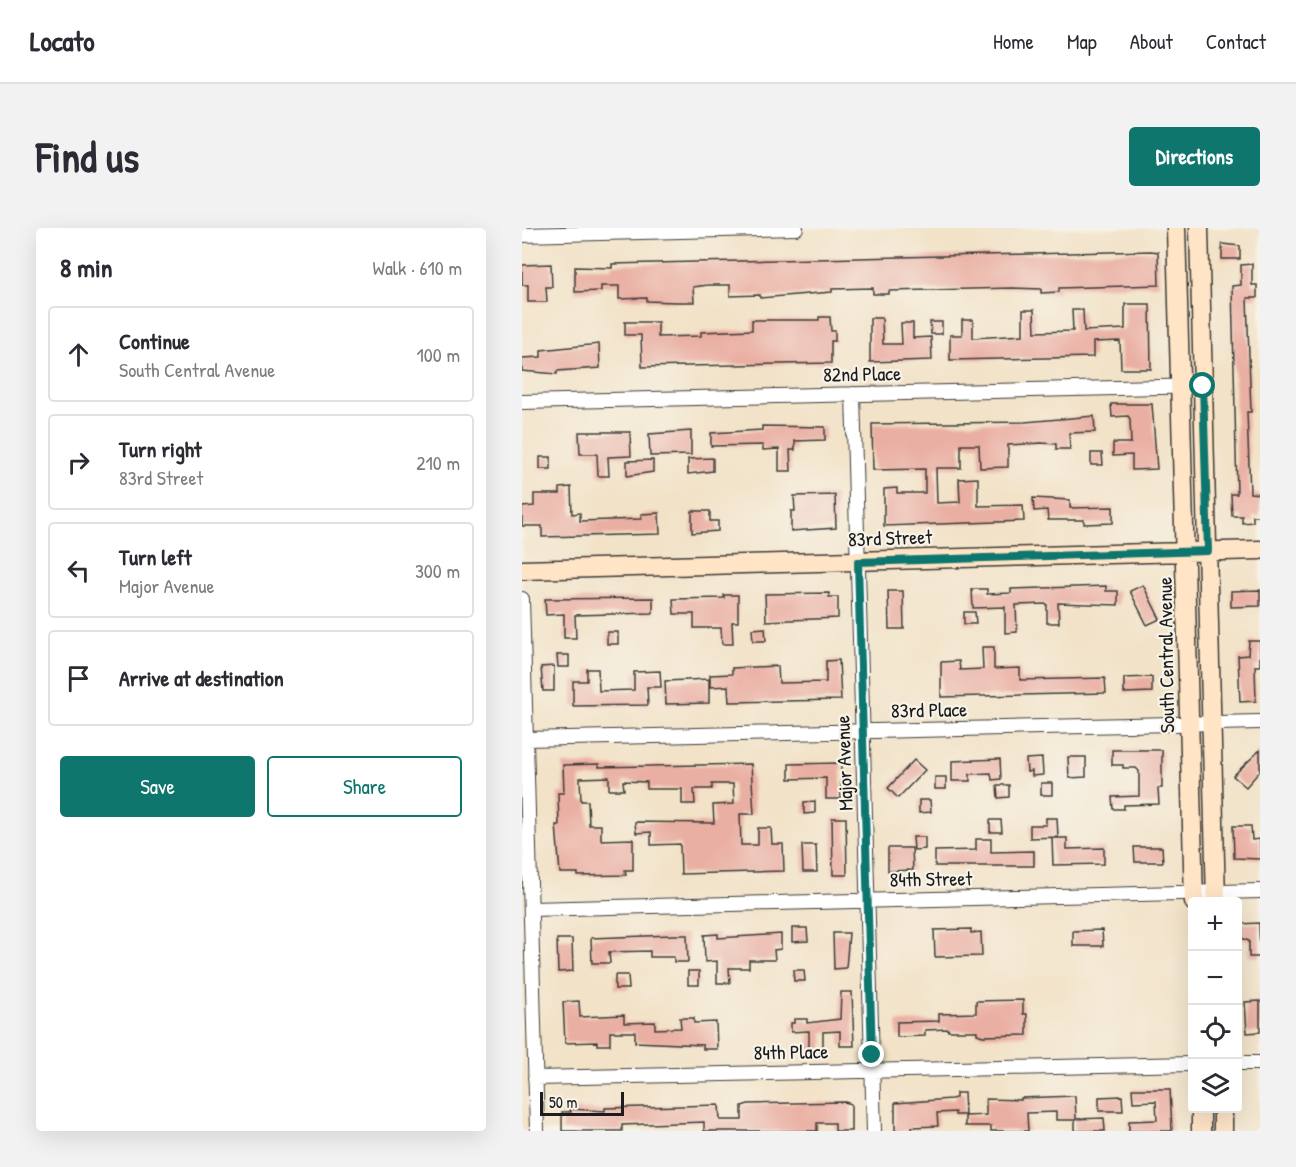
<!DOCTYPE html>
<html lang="en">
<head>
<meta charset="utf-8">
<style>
	body { margin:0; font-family:"Patrick Hand",sans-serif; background:#f2f2f3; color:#2b2b33 }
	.controls { position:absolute; right:18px; bottom:18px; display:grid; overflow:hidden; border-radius:6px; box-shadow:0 6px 24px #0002 }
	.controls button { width:54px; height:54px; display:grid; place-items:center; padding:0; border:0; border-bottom:2px solid #e1e1e2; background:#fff; color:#2b2b33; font:30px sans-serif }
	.scale { position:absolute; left:18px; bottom:15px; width:84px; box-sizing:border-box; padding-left:6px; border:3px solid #1c1c1c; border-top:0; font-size:16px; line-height:21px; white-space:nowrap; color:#1c1c1c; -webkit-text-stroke:4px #f7f3e8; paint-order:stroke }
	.stop { position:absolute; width:18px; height:18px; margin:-14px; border:4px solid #0f766e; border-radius:50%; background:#fff }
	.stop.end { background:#0f766e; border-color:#fff; box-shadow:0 2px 6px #0008 }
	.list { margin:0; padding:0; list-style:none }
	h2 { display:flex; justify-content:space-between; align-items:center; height:78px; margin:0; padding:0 24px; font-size:26px }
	h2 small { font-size:20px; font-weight:400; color:#7c7c81 }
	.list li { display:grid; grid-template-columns:39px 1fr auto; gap:18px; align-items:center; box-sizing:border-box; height:96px; margin:0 12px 12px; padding:0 12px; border:2px solid #e1e1e2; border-radius:6px }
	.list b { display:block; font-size:22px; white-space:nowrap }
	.list p { margin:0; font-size:20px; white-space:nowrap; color:#7c7c81 }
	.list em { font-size:20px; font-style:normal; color:#7c7c81 }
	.actions { display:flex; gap:12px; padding:18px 24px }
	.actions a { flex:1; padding:14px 0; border:2px solid #0f766e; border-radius:6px; text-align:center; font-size:21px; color:#0f766e }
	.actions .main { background:#0f766e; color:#fff }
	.icon { flex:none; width:33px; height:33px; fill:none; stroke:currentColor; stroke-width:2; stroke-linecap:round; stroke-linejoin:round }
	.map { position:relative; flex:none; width:738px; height:903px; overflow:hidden; border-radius:6px }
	header { display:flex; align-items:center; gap:36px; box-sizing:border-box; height:84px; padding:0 30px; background:#fff; border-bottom:2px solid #e1e1e2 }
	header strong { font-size:28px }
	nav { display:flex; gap:33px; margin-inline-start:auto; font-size:21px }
	.intro { display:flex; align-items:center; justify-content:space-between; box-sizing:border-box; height:144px; padding:0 36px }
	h1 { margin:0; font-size:42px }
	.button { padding:15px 27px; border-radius:6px; background:#0f766e; color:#fff; font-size:21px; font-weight:700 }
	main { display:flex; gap:36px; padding:0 36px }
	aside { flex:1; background:#fff; border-radius:6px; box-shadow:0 6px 24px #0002 }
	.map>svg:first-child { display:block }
	.building { fill:#eaafa3 }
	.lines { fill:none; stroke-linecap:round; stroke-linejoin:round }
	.street-casing { stroke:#3c3a36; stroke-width:16 }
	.secondary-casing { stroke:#3c3a36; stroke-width:21 }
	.street { stroke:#fff; stroke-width:14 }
	.secondary { stroke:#ffe4c6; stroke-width:18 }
	.route { stroke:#0f766e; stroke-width:8 }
	.labels { text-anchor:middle; stroke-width:4.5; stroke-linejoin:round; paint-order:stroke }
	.street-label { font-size:20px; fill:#1c1c1c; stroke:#f7f3e8 }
</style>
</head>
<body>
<header>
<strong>Locato</strong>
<nav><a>Home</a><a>Map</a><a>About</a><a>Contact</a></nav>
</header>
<div class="intro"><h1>Find us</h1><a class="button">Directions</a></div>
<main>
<aside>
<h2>8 min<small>Walk · 610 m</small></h2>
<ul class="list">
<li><svg class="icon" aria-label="ahead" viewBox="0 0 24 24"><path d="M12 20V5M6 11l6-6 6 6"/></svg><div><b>Continue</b><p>South Central Avenue</p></div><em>100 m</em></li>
<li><svg class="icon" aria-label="right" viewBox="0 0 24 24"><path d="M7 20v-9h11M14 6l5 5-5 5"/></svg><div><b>Turn right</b><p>83rd Street</p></div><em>210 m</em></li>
<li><svg class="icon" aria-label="left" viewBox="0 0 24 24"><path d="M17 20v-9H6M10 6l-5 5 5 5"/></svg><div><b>Turn left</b><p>Major Avenue</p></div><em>300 m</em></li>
<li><svg class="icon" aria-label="arrive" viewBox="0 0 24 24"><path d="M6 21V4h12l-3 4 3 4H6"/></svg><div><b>Arrive at destination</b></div></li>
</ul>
<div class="actions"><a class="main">Save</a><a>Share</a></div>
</aside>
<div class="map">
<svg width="738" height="903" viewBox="0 0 738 903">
	<rect width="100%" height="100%" fill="#f7f3e8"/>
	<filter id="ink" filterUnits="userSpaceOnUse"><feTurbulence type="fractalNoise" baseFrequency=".0167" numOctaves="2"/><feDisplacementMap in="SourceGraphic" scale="12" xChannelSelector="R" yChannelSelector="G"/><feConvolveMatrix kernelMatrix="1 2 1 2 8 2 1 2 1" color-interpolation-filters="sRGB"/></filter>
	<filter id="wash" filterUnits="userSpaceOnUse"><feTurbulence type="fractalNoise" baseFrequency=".008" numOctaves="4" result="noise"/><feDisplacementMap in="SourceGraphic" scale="24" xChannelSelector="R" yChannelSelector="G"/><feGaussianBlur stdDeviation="1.35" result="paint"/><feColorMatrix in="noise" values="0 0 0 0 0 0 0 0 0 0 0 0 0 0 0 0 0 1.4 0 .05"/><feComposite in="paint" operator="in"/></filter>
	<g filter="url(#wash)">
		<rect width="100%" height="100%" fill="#f2e2c7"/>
		<g id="blocks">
			<!-- building -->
			<path class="building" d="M700 16 718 18V31H700Z
				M629 23 636 24 637 57 537 60V64L519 65V61L490 60 367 63V66H351V60L310 61V64L238 70V67L208 68V57H186L171 59 172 74H154L125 73V70L97 71V58H79V63L53 64V39L90 40V36Z
				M29 36 30 59H24L25 74H6V57H0V37Z
				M730 36V57H735V70H725L729 184H725L728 265 738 266V288H731V294L720 295V288H710L709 266H715L710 58 719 57V37Z
				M603 76H628L629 141H599L598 113 571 114V129L428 132V107H440V92H451V110L501 107V82H512L513 104 551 103 550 82H561L562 103 603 101Z
				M297 89H308L309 103H313V113H309V135L120 139 119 107H103V94H136V109L179 108V104L230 102V92H297Z
				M348 90H360L361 116H380L379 95H391V110L409 109 410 132 348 134Z
				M408 94H420V106H409Z
				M77 116 78 140 35 143V146L0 143V130L19 129V122Z
				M589 176H630L635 241 610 242V227L591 228V215H609L608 191 606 188 590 189Z
				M572 188 573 204 547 205 548 221H534V216L519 215 486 217V239L458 240 457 217H439V240H414L415 275 438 274 437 251 456 250V278L501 277 502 293 362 298V261L375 260V265H403V241L351 242 350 196 503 194Z
				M240 198 303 199V212L273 213V222H268L269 243H257V221L241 222V217L189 218V205L240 202Z
				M169 203V227L128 228 127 206Z
				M57 204H108L109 228 86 229 87 248H76L75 226H58Z
				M569 225H580L581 237H569Z
				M18 229H29V241H18Z
				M191 230V243L166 246V231Z
				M131 232V244L105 248V233Z
				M49 259 50 286 58 285V293L119 291V286L137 285 138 306 20 309V298H0V279L12 278V266H38V260Z
				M313 267 314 300 269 303V283H273L272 268Z
				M511 270 548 272V280L591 279V295L562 296V292H526L525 282 512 283Z
				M170 283H188V293H196V303L170 305Z
				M621 357 638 391 625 397 608 363Z
				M584 358V363H596V377L536 375 537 395H525V376L494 377 495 404 483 405V379L451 380 450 361H465V366L489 365V361Z
				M738 362V378L709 379V363Z
				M366 363H381L382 401H367Z
				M307 365V369H316V390L244 393 243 366Z
				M202 367H216V394H210L211 416H200L199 400H172V386H152L151 371 202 370Z
				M131 370V385L53 387 54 410H42V386L24 387 23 371Z
				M442 384H453L454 396H442Z
				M243 400 244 413H231L230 401Z
				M85 404H96V416H85Z
				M727 413H738V438H733L734 473 718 474 716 428 726 427Z
				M460 419H472V441L498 440V452L583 450 584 465 419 469V434L437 433 438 442 461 441Z
				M35 427H47V439H36Z
				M317 432 319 472 207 474 206 458 188 459V447L210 446V440L256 438 257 455 304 454V433Z
				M32 438V463H21L19 439Z
				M65 441H76L77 463 112 462V444L138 443 139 459H125L126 477 51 478V453H65Z
				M630 449V464L602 465V450Z
				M187 451V475L144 476 143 453Z
				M590 522H640V560H636L637 576 602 577V581H591L590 569 617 568V543L614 540H601V537H590Z
				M738 522V543L724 559 711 548Z
				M546 529H564V549L547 550Z
				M520 530 521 547 510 548V543L505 544 504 531Z
				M478 531 479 551 470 552 469 545 448 546V553H430V533Z
				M392 532 403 542 376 570 366 560Z
				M319 535V571H304V550L267 551V536Z
				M77 536V539L229 536 232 586H218L219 617H236V600H249L250 616H261L262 643 159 646 158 616 129 617V604L114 605 113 594 192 595 191 577 212 576 211 556H190V561H172L173 576H160V561H125V554L101 553 102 562H87V549L58 550 59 573H66L67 597H79V612L111 611V642H103L104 647 56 648V645H38L34 597H37L36 565H42L41 537Z
				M413 549H424V561H413Z
				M519 555H530V567H519Z
				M475 557H487V569L476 570Z
				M397 572H408L409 584 397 585Z
				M293 573V585L282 586V574Z
				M310 590H324L325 647H311Z
				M524 590H535L536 609 508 610V597H524Z
				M468 592H479L480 604H468Z
				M711 598H729L730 612 738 611V631L712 630Z
				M391 609H403V621L392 622Z
				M530 610H545V621L582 620V636L531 637Z
				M454 611H469V624L512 623V638H413V623L454 622Z
				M280 617H294L295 644H281Z
				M612 619H640L641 634H613Z
				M366 620H390L391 642 366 643Z
				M737 695 738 729H727V713L717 709V696Z
				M270 700H285L286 713 270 714Z
				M449 701V705L459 704 460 728 413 729 412 702Z
				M580 702 581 718H551V703Z
				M311 705H327L324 740 312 741Z
				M196 706V710L259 706V721L252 722 253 732H227V740H207L208 755H195V733L183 734 182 707Z
				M151 707H165L166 734H152V729H128V723L87 724 88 735H70L69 710Z
				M35 711H50L51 743 36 744Z
				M271 742H282L283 753H272Z
				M166 743H177V757H166Z
				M93 747H106L107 761H93Z
				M319 764H330L332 818H318V803L301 804V821L287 822V803L269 804V795H272V791H285V795L318 791Z
				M501 772V786H505V807L461 808 455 806V803H426V801L403 802V808L375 809V794L417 793V786L454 785V773Z
				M57 773 58 789 102 787V795L133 794V801L159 800 158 790H172V795L194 794 195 821H181V817L113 814V804H88V817H75V814L43 815 41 774Z
				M738 773V804L725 805 723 774Z
				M610 861H648L650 903H607V893L635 892 634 873 611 874Z
				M434 865H442L443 887H433V884L415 885 416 898 390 899V903H373V875L429 871 434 870Z
				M553 868 554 891 582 890 583 903H553V892H534V884L505 885 506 903H469V898H443V888L464 887V871L499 872V870Z
				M600 868 601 883H577V869Z
				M323 874 329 876V903H313V895H295V903H182V894L100 897V903H40V884H49L48 881 83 883V880L197 877 198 892H220V878L226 876Z"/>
		</g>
	</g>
	<g filter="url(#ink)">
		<use href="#blocks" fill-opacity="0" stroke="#3c3a36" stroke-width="1.5"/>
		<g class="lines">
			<defs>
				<path id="street" d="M0 7 274 0
					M331 166 352 903
					M0 174 681 158
					M0 371 15 903
					M4 511 738 494
					M9 681 738 663
					M716 835H738
					M13 850 670 836"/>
				<path id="secondary" d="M654 0 672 674
					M677 0 694 674
					M0 342 738 322
					M679 880V903
					M701 880V903"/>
			</defs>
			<!-- street casing -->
			<use href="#street" class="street-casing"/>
			<!-- secondary casing -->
			<use href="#secondary" class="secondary-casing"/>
			<!-- street -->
			<use href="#street" class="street"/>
			<!-- secondary -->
			<use href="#secondary" class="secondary"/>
		</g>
	</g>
	<g class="lines" filter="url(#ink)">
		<!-- route -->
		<path class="route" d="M350 827 336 334 686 323 681 158"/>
	</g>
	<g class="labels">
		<!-- street labels -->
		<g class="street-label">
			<text transform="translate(340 146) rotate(-1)" y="7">82nd Place</text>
			<text transform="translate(368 310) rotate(-2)" y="7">83rd Street</text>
			<text transform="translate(644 427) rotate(-91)" y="7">South Central Avenue</text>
			<text transform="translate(407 482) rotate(-1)" y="7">83rd Place</text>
			<text transform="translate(322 535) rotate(-92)" y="7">Major Avenue</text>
			<text transform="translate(409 651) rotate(-1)" y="7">84th Street</text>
			<text transform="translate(269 824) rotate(-1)" y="7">84th Place</text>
		</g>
	</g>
</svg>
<div class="controls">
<button>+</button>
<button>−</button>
<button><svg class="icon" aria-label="locate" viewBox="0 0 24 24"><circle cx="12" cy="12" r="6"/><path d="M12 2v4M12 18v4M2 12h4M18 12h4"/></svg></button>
<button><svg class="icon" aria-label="layers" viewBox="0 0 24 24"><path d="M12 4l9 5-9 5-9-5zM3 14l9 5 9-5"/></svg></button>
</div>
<div class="scale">50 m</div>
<div class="stop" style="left:681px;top:158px"></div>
<div class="stop end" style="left:350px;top:827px"></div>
</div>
</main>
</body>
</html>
